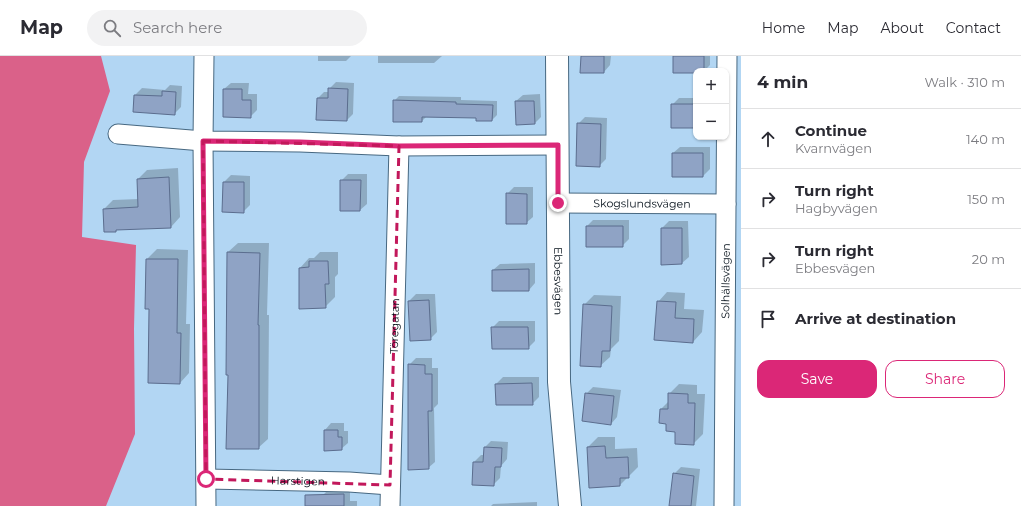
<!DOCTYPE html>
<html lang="en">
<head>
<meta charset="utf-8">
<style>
	body { margin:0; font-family:Montserrat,sans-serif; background:#f2f2f3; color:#2b2b33 }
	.controls { position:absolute; right:12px; top:12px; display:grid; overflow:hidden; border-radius:8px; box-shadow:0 1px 3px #0004 }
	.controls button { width:36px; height:36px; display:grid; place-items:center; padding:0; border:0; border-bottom:1px solid #e1e1e2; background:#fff; color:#2b2b33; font:20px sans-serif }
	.stop { position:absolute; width:12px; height:12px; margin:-9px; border:3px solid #db2777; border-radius:50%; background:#fff }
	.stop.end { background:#db2777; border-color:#fff; box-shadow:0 1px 4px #0008 }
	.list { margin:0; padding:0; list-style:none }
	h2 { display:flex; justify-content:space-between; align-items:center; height:52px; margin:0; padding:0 16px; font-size:17px }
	h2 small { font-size:13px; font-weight:400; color:#7c7c81 }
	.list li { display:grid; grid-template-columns:26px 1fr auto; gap:12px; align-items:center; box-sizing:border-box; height:60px; padding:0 16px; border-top:1px solid #e1e1e2 }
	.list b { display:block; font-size:15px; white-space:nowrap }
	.list p { margin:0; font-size:13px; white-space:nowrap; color:#7c7c81 }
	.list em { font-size:13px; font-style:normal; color:#7c7c81 }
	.actions { display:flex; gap:8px; padding:12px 16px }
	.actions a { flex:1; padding:9px 0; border:1px solid #db2777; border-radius:12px; text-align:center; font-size:14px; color:#db2777 }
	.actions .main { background:#db2777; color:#fff }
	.icon { flex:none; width:22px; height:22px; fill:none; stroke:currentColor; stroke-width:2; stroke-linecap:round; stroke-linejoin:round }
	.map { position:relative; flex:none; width:741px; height:450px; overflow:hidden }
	header { display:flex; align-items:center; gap:24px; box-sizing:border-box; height:56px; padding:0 20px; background:#fff; border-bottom:1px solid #e1e1e2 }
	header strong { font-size:19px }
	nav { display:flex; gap:22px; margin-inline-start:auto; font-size:14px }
	.search { width:280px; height:36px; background:#f2f2f3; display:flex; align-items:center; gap:10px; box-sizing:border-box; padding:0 14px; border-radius:22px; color:#7c7c81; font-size:15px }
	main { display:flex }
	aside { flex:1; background:#fff }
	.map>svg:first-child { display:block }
	.forest { fill:#da6189 }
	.shadow { fill:#0003 }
	.building { fill:#8fa3c5; stroke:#5b6d8e }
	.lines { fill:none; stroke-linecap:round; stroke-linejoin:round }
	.minor-casing { stroke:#476881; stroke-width:21 }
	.tertiary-casing { stroke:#476881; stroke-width:24 }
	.minor { stroke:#fff; stroke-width:19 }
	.tertiary { stroke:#fff; stroke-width:22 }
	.route { stroke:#db2777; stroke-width:5 }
	.marked { fill:none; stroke:#c2185b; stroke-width:3; stroke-dasharray:8 5; stroke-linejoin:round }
	.labels { text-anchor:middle; stroke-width:3; stroke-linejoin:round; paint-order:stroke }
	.street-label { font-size:11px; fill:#040f19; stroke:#e8f3fc }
</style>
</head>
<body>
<header>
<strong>Map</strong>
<div class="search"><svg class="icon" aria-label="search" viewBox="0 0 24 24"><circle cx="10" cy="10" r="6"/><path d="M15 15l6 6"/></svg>Search here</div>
<nav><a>Home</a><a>Map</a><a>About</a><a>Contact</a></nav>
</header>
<main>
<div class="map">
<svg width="741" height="450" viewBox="0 0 741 450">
	<rect width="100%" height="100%" fill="#b2d6f3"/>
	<!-- forest -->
	<path class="forest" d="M0 0H101L110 35 84 106 82 181 136 189 134 273 135 378 106 450H0Z"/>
	<!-- shadow -->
	<path class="shadow" d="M318 0H351L346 5H318Z
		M378 0H442L434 7H378Z
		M582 0H611L610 9 604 16Z
		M674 0H710V9L704 15 696 16Z
		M336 26 354 27 353 58 347 64 318 42 324 36H329V33Z
		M231 27H249L248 38H257V54L250 61 224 33Z
		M170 29 182 30 181 51 174 58 135 39 142 32 165 34Z
		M540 38 541 61 535 67 516 45 523 39Z
		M399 40 461 41V44L497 45V59L492 64 477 61 427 60 422 65 394 45Z
		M679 42H696V71L672 49Z
		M585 61 607 62 606 103 599 110 578 68Z
		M680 91H710V113L703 120 673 97Z
		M178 112 180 161 171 171 117 173 116 175 104 153 113 144 139 143 138 123 147 114Z
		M348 118H367V148L360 154 341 125Z
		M231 119 250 120V149L243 156 224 126Z
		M514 131H533V161L526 167 507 138Z
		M593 164H629V183L622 190 587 170Z
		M669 165H688L689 201 682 207 662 208V172Z
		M238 187H269L267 259H269L268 383 258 392 229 318 228 196Z
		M157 193 188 194 186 268H190L189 317 180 327 147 203Z
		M320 196H338V218L335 221V241L325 251 300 252V212L309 202H314Z
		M535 207V227L529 234 493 214 500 208Z
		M667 236 685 237 684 253 704 254 702 276 693 286 658 246Z
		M416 238H435L437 276 430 283 409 245Z
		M594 239 621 240 619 285 611 293 610 301 600 310 584 249Z
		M499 265H535V285L528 292 492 272Z
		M416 302H432V312H438V348L434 352 435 406 428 412 409 309Z
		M503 321H539V341L532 348 496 328Z
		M679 328 697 329V338H705L703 378 693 388 667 367 661 353 669 345V338Z
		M593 331 621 334 617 361 611 368 586 338Z
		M331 367H344V375H348V387L341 393 325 374Z
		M598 381H615V393L637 392 638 411 620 429 588 391Z
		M491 385 508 386 507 403 501 410 500 422 493 429 473 428 474 406 481 399H484V392Z
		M681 411 700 413 696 450H670L674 418Z
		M330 432H350V445H357V450H323V439Z
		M537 446V450H491L493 448Z"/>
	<!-- building -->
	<path class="building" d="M581 0H604V17H580Z
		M673 0H704V15H696V17H673Z
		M328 32 348 33 347 65 316 64 317 42H328Z
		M223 33H242V44H251V62L223 61Z
		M162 35 176 36 175 59 133 56 134 39 162 40Z
		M393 44 456 46V48L493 49 492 65H476V62L422 61V66H393Z
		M515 45H534L535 68 516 69Z
		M671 48H696V72H671Z
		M577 67 601 68 600 111 576 110Z
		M672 97H703V121H672Z
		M169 121 171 172 116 174V176H104L103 153 138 151 137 123Z
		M340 124H361L360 155H340Z
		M223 126H244V157L222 156Z
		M506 137 527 138V168H506Z
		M586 170H623V191H586Z
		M661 172H682V208L661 209Z
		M227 196 260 197 258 269H259V393H226L228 319H226Z
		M146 203H178L177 277H181L180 328 148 327 149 253H145Z
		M309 205H328L329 228H325L326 252 299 253V212L309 211Z
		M529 213V235H492V214Z
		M429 244 431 284 410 285 408 245Z
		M657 245 676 246 675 262 694 263 693 287 654 284Z
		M583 248 612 250 610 295H602L601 311 580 310Z
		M491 271H528L529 293H492Z
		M408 308 425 309V318H432V355H428L429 413 408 414Z
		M532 327 533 349H496L495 328Z
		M585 337 614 340 611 369 582 365Z
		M668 337 688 338V347H695L694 389 675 388V376L666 375V368L659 367 660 353H668Z
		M324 374H338V381H342V394L324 395Z
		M605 390 606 402 628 401 629 422H620V430L589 432 587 391Z
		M484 391 502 392 501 411H495L494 430 472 429 473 406H483Z
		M673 417 694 420 691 450H669Z
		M344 438V450H305V439Z"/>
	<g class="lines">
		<defs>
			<g id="minor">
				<path d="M204 0 203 85 206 450"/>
				<path d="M118 78 203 85 300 86 399 90 557 89"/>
				<path id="s1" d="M558 147 726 148"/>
				<path id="s2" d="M206 423 349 426 390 429"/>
				<path id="s3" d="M390 450 399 90"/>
				<path id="s4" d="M724 450 727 0"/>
			</g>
			<g id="tertiary">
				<path id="s5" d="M557 0 559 326 570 450"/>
			</g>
		</defs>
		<!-- minor casing -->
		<use href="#minor" class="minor-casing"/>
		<!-- tertiary casing -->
		<use href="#tertiary" class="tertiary-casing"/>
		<!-- minor -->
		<use href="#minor" class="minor"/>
		<!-- tertiary -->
		<use href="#tertiary" class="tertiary"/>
	</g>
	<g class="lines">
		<!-- route -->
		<path class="route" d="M206 423 203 85 300 86 399 90 558 89V147"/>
	</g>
	<!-- marked area -->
	<path class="marked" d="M203 85 399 90 390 429 206 423Z"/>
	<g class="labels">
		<!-- street labels -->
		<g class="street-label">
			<text dy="4" stroke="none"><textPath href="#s1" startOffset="84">Skogslundsvägen</textPath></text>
			<text dy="4" stroke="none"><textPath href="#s5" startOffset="225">Ebbesvägen</textPath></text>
			<text dy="4" stroke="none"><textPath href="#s4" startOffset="225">Solhällsvägen</textPath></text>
			<text dy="4" stroke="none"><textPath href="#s3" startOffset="180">Töregatan</textPath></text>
			<text dy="4" stroke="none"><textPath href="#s2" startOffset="92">Harstigen</textPath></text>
		</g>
	</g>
</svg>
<div class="controls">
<button>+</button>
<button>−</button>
</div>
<div class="stop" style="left:206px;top:423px"></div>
<div class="stop end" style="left:558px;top:147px"></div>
</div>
<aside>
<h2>4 min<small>Walk · 310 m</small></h2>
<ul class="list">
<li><svg class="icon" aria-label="ahead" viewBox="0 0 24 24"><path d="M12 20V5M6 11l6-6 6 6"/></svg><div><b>Continue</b><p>Kvarnvägen</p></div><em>140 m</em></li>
<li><svg class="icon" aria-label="right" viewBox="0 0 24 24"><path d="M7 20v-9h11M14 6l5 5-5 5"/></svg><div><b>Turn right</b><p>Hagbyvägen</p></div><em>150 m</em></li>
<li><svg class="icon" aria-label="right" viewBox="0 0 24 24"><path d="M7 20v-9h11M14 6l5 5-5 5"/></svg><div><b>Turn right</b><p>Ebbesvägen</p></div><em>20 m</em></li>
<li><svg class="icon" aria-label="arrive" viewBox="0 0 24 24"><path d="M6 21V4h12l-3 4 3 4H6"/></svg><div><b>Arrive at destination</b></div></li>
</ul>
<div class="actions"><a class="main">Save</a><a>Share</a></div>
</aside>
</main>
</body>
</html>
